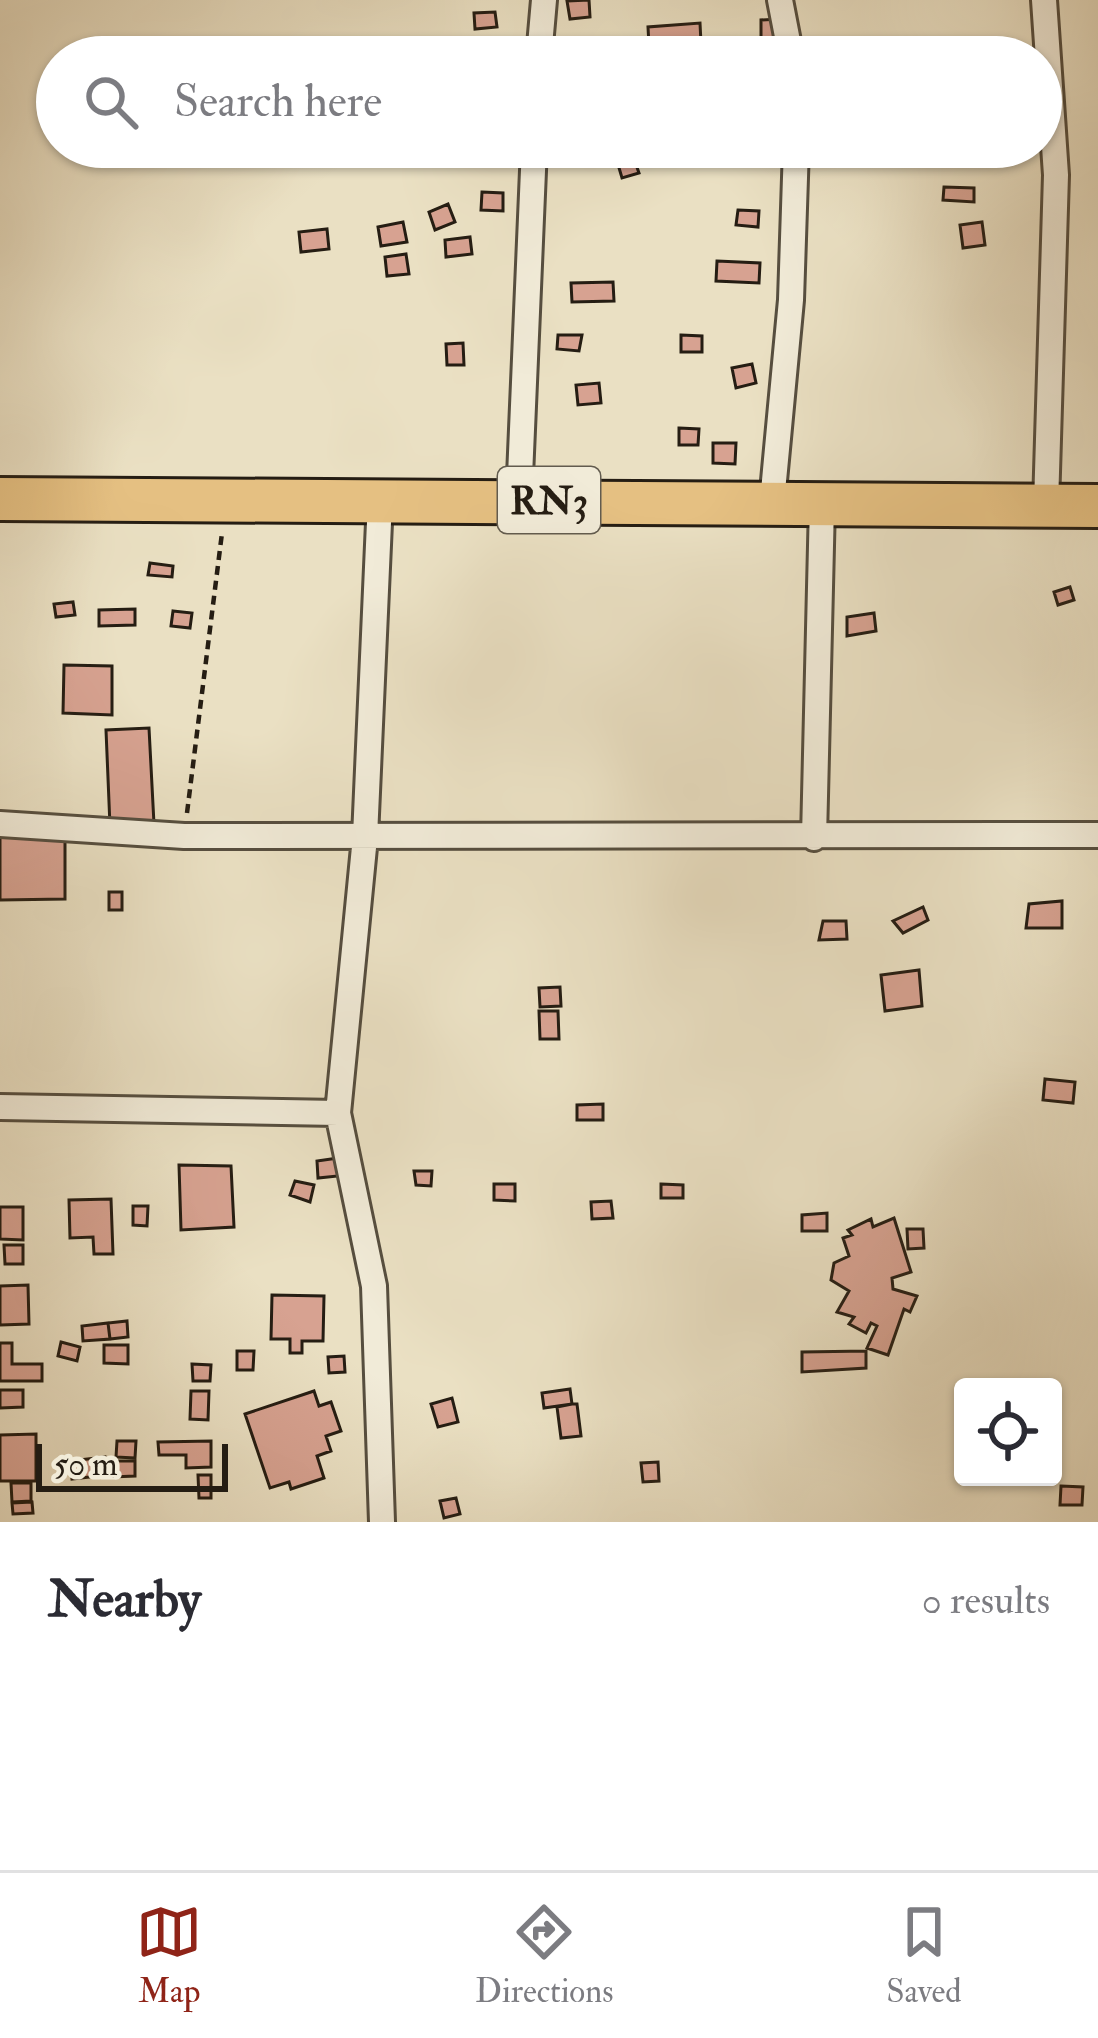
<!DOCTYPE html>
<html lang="en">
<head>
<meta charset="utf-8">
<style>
	body { margin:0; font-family:"IM FELL Double Pica",serif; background:#f2f2f3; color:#2b2b33 }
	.controls { position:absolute; right:36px; bottom:36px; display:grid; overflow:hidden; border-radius:12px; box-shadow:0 3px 9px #0004 }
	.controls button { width:108px; height:108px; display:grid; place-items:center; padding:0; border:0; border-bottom:3px solid #e1e1e2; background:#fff; color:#2b2b33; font:60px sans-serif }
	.scale { position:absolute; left:36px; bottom:30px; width:192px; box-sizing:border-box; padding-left:12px; border:6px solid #251d13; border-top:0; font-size:33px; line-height:42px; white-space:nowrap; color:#251d13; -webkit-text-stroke:9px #f1ebd8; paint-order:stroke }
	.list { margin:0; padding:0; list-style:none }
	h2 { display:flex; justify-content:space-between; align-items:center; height:156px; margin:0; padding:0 48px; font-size:51px }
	h2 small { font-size:39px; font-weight:400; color:#7c7c81 }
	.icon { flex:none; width:66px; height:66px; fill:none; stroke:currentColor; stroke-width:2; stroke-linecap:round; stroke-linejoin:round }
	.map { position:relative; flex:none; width:1098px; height:1522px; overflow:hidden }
	.search { position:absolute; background:#fff; box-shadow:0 3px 9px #0004; left:36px; right:36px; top:36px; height:132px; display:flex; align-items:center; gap:30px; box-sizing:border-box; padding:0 42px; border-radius:66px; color:#7c7c81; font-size:45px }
	.sheet { height:348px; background:#fff }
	nav { display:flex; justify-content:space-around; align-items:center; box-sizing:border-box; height:168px; border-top:3px solid #e1e1e2; background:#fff; font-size:33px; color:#7c7c81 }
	nav a { display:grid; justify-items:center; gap:6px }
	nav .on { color:#8f2418 }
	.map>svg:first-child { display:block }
	.building { fill:#d7a291; stroke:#251d13; stroke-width:3 }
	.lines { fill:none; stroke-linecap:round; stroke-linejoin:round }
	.street-casing { stroke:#564e3f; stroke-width:30 }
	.highway-casing { stroke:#251d13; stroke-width:48 }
	.path { stroke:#251d13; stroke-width:4.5; stroke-dasharray:9 6; stroke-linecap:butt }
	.street { stroke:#f1ebd8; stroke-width:24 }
	.highway { stroke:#e5c082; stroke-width:42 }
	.labels { text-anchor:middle; stroke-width:9; stroke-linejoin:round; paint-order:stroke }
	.shield { fill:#f1ebd8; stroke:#625b4e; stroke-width:3 }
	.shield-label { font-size:39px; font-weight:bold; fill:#251d13 }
</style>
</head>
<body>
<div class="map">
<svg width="1098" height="1522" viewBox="0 0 1098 1522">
	<rect width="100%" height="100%" fill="#eae0c3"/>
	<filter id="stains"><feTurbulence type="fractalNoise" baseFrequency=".00167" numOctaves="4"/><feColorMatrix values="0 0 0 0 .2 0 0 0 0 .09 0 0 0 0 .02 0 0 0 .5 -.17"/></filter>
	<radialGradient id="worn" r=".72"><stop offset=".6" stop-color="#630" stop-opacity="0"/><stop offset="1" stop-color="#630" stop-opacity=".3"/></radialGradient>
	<!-- building -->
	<path class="building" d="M589 0 590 17 570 19 567 1Z
		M495 12 497 27 475 29 474 13Z
		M779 19 780 39 761 40V20Z
		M700 23 701 43 649 46 648 27Z
		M633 156 639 173 622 178 617 161Z
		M944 187 974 188V202L943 200Z
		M482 192 503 193V211L481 210Z
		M448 204 455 222 435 230 429 212Z
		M738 210 759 211 758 227 736 225Z
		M403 222 407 242 381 246 378 227Z
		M982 222 985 245 963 248 960 225Z
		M327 229 329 249 301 252 299 232Z
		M470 237 472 254 446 257 445 240Z
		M406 254 409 274 387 276 385 257Z
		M717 261 760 263 759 283 716 281Z
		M613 282 614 301 572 302 571 283Z
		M558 335H582L579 351 557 349Z
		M681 335 702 336V352H681Z
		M463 343 464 365H447L446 344Z
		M752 364 756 383 736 388 732 368Z
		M599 383 601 403 578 405 576 385Z
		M679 428 699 429 698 445H679Z
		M713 443H736L735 464 713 463Z
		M150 563 173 566 172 577 148 575Z
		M1070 587 1074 600 1058 605 1054 592Z
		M73 602 75 615 56 617 54 604Z
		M135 609V625L99 626V610Z
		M173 611 192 613 190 628 171 626Z
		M874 613 876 631 847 636V617Z
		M64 665 112 666V715L63 713Z
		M149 728 154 824 110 826 106 730Z
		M65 834V899L0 900V835Z
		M109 892H122V910H109Z
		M1062 901V928H1026L1029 904Z
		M923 907 928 920 903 933 893 921Z
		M823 921H846L847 939 819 940Z
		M919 970 922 1006 885 1011 881 975Z
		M560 987 561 1006 540 1007 539 988Z
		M539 1011H558L559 1039H540Z
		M1045 1079 1075 1082 1073 1103 1043 1100Z
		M603 1104V1120H577V1105Z
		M338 1158V1176L318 1178 317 1161Z
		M179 1165 231 1166 234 1227 181 1230Z
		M414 1171H432L431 1186 416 1185Z
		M295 1181 314 1185 310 1202 290 1195Z
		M494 1184H515V1201L494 1200Z
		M661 1184 683 1185V1198H661Z
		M111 1199 113 1254H94L93 1237 70 1238 69 1200Z
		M611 1201 613 1218 592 1219 591 1202Z
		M133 1206H148L147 1226 133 1225Z
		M0 1207H23V1240L0 1239Z
		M827 1213V1231H802V1215Z
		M894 1218 911 1272 892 1278 893 1289 917 1296 910 1312 904 1309 888 1355 867 1348 877 1326 871 1323 866 1333 849 1324 854 1317 837 1312 849 1291 831 1280 834 1263 849 1256 843 1238 852 1235 848 1230 871 1219 873 1227Z
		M907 1229H923L924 1248 908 1249Z
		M4 1245H23V1264H5Z
		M28 1285 29 1324 0 1325V1286Z
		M272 1295 324 1296 323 1341H302V1353H290V1339H271Z
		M127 1321 128 1337 110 1339 108 1323Z
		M108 1323 110 1339 83 1341 82 1326Z
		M61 1342 80 1347 77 1361 58 1356Z
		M0 1343H12V1364H42V1381H0Z
		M104 1345H128V1364L104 1363Z
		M237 1351H254L253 1370H237Z
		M866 1351V1368L802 1372V1352Z
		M344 1356 345 1372 329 1373 328 1357Z
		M192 1364 211 1365 210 1381H193Z
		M570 1389 572 1404 544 1408 542 1393Z
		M0 1390H23V1407L0 1408Z
		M191 1391H209L208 1420 190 1419Z
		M314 1391 319 1406 331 1402 341 1431 326 1436 331 1451 317 1456 324 1478 291 1489 289 1482 270 1488 245 1414Z
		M452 1398 458 1422 438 1427 431 1404Z
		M572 1404H577L581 1436 561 1438 557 1407Z
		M36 1434V1481H0V1435Z
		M117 1441H136L135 1458 116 1457Z
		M211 1441V1467L186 1468V1455H159L158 1442Z
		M105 1457 107 1475 72 1479 70 1461Z
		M113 1461H135V1476L112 1477Z
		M658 1462 659 1481 643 1482 641 1463Z
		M198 1475H211V1498H199Z
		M11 1483H31V1501L12 1502Z
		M1061 1486 1083 1487 1082 1505H1060Z
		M456 1498 460 1514 444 1518 440 1501Z
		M32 1502 33 1513 13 1514 12 1503Z"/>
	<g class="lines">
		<defs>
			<path id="street" d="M780 0 791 57
				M1044 0 1056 175 1046 505
				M539 57 544 0
				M380 500 365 837 338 1113 374 1286 382 1522
				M519 500 534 147
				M772 502 791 300 796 147
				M0 824 184 836 1098 835
				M814 838 822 504
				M0 1107 338 1113"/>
			<path id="highway" d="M0 499 1098 506"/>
		</defs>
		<!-- street casing -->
		<use href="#street" class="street-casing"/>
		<!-- highway casing -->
		<use href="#highway" class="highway-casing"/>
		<!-- path -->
		<path class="path" d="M187 813 222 533"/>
		<!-- street -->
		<use href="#street" class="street"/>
		<!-- highway -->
		<use href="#highway" class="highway"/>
	</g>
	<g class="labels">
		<!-- shield labels -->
		<rect class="shield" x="498" y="467" width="102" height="66" rx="9"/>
		<g class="shield-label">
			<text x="549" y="514">RN3</text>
		</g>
	</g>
	<rect width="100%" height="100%" filter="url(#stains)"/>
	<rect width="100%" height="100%" fill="url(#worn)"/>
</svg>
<div class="controls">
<button><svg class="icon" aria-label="locate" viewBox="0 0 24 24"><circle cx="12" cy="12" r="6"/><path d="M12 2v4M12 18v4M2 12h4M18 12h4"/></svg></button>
</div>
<div class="scale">50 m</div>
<div class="search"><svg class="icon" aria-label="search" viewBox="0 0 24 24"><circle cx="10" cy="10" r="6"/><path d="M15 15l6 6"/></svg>Search here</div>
</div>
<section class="sheet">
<h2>Nearby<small>0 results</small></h2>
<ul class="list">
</ul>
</section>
<nav>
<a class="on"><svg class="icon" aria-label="map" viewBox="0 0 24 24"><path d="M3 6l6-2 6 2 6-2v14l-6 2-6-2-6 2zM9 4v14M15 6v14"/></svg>Map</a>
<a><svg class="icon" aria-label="directions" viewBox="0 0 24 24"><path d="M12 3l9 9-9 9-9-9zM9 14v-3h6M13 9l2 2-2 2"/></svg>Directions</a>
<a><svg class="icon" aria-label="saved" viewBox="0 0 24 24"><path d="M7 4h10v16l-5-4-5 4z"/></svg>Saved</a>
</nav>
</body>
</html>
